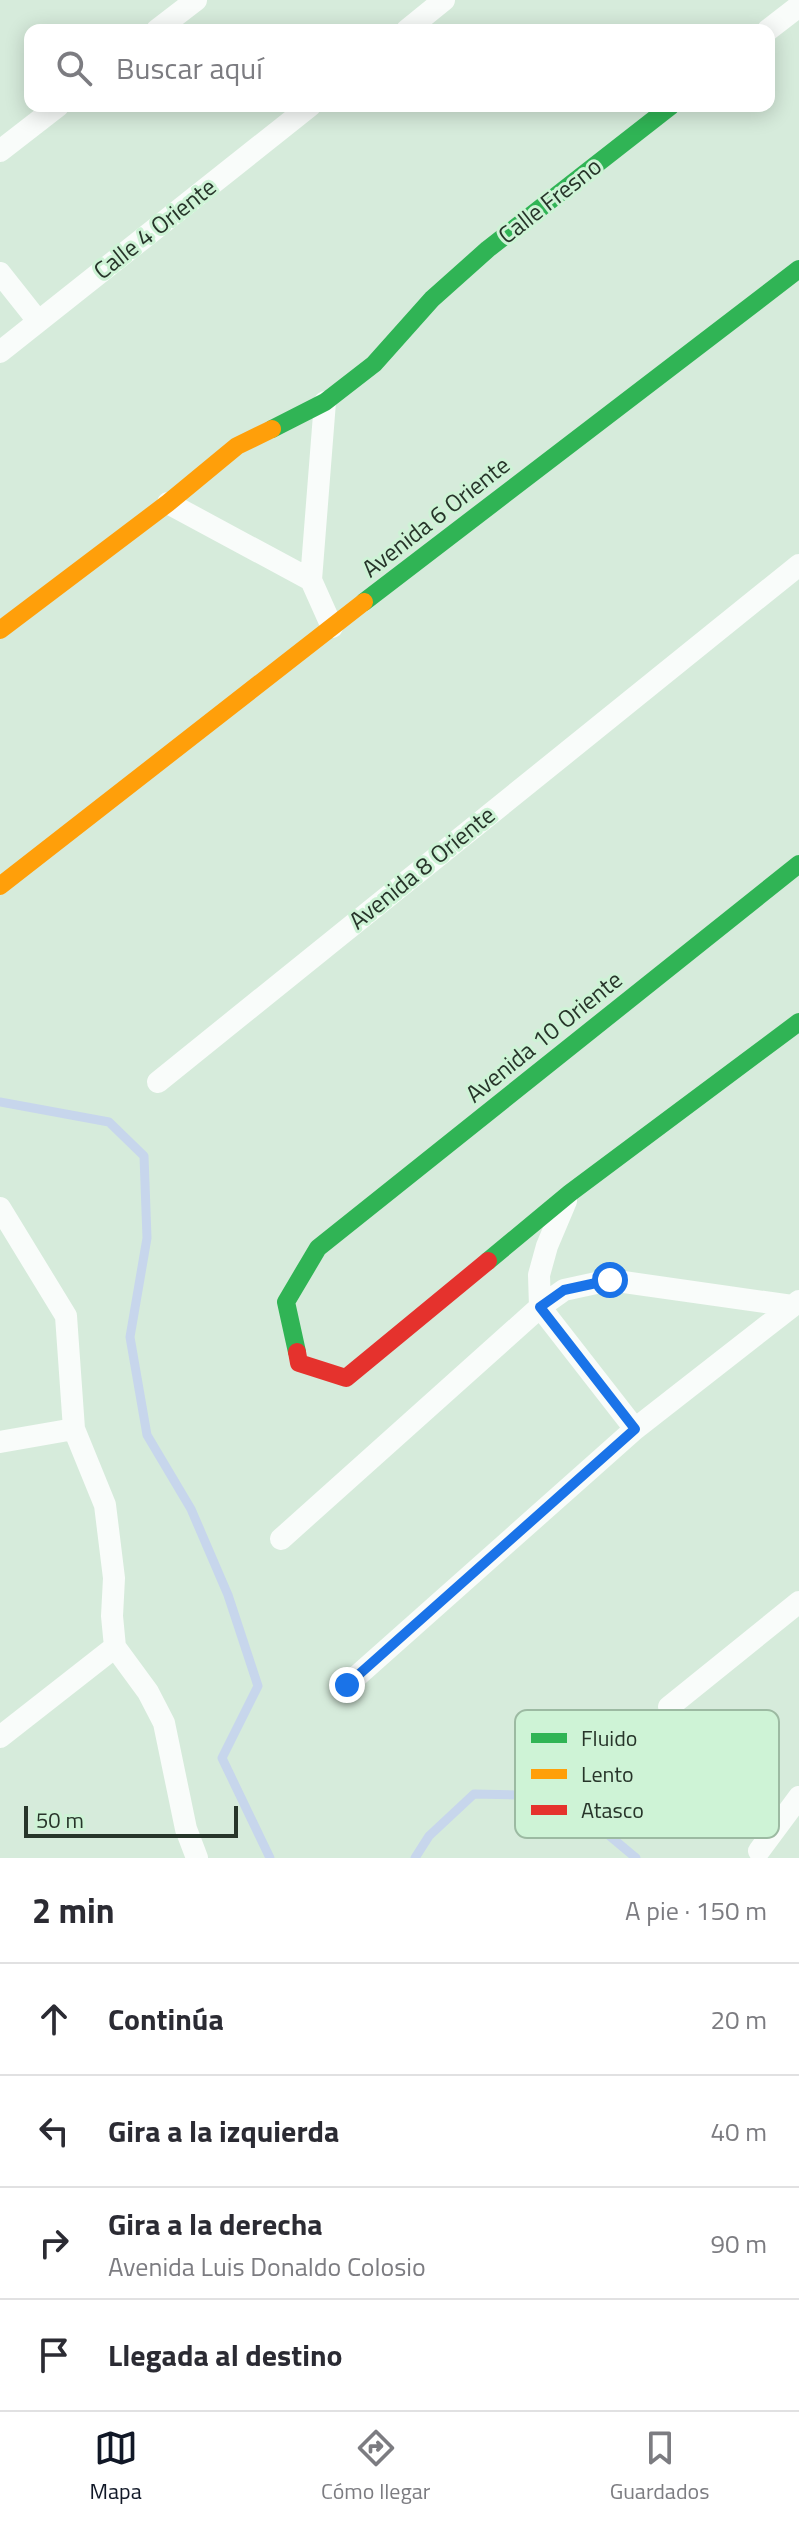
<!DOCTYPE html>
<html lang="es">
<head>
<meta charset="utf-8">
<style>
	body { margin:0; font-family:"Titillium Web",sans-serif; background:#f7f7f7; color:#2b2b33 }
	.scale { position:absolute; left:24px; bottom:20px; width:214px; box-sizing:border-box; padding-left:8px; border:4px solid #27352a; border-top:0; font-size:22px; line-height:28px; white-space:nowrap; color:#27352a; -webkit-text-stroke:6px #cef3d6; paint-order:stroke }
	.stop { position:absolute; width:24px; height:24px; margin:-18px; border:6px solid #1a73e8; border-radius:50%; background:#fff }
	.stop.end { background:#1a73e8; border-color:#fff; box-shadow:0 2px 8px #0008 }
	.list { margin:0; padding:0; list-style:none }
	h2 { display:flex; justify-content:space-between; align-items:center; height:104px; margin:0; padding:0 32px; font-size:34px }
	h2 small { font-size:26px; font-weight:400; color:#7c7c81 }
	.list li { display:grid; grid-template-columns:52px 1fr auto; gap:24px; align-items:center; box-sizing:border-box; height:112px; padding:0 32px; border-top:2px solid #e1e1e2 }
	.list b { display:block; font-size:30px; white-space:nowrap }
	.list p { margin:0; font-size:26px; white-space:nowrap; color:#7c7c81 }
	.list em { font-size:26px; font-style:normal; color:#7c7c81 }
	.icon { flex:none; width:44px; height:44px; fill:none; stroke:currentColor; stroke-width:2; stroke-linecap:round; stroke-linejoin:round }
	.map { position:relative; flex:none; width:799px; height:1858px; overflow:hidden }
	.search { position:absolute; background:#fff; box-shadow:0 4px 20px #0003; left:24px; right:24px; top:24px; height:88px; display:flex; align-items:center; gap:20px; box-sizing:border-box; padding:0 28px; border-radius:16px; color:#7c7c81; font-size:30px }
	.sheet { height:552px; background:#fff }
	nav { display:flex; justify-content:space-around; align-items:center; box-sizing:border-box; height:112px; border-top:2px solid #e1e1e2; background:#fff; font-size:22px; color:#7c7c81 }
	nav a { display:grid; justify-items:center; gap:4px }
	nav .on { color:#111827 }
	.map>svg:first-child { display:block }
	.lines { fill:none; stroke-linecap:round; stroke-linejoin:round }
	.stream { stroke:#c7d6ec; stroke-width:9 }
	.street { stroke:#f9fcfa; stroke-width:22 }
	.fast { stroke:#30b455; stroke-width:18 }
	.slow { stroke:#ff9f0a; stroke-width:18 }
	.jam { stroke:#e5322d; stroke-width:18 }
	.route { stroke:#1a73e8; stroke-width:10 }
	.labels { text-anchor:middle; stroke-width:6; stroke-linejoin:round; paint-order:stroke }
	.street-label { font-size:24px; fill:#27352a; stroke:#cef3d6 }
	.key { fill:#cef3d6; stroke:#9cbaa2; stroke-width:2 }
	.key-label { font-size:22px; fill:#27352a }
</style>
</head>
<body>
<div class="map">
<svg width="799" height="1858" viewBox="0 0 799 1858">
	<rect width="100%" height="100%" fill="#d6ebdb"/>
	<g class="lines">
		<!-- stream -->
		<path class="stream" d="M0 1102 109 1122 144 1156 147 1238 130 1337 147 1435 191 1509 228 1595 258 1686 222 1758 270 1858
			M415 1858 429 1836 474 1794 562 1796 636 1858"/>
		<!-- street -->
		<path class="street" d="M157 30 196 0
			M407 30 444 0
			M768 30 799 6
			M0 151 58 106
			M0 273 38 321
			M0 352 310 106
			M325 402 311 580 332 627
			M168 503 311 580
			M158 1082 799 565
			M566 1201 547 1246 539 1275 540 1307 564 1290 610 1280 792 1306
			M0 1208 66 1316 74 1429
			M0 1442 74 1429 105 1505 114 1578 112 1616 115 1647 148 1692 164 1723 186 1829 197 1858
			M281 1539 540 1307 635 1429
			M347 1685 635 1429 799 1301
			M669 1707 799 1602
			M0 1737 115 1647
			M759 1851 799 1797"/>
		<!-- fast -->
		<path class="fast" d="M272 429 325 402 374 364 432 299 488 249 671 106
			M364 602 799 269
			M488 1261 570 1193 799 1022
			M297 1352 286 1302 318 1248 799 864"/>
		<!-- slow -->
		<path class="slow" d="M0 630 168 503 237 446 272 429
			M0 886 364 602"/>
		<!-- jam -->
		<path class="jam" d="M297 1352 299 1363 346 1378 488 1261"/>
	</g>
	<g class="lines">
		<!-- route -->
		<path class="route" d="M347 1685 635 1429 540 1307 564 1290 610 1280"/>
	</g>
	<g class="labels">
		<!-- street labels -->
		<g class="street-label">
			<text transform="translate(550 201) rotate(-38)" y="8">Calle Fresno</text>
			<text transform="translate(155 229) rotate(-38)" y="8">Calle 4 Oriente</text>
			<text transform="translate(436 517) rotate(-38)" y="8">Avenida 6 Oriente</text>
			<text transform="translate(422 868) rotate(-39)" y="8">Avenida 8 Oriente</text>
			<text transform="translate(544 1037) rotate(-39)" y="8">Avenida 10 Oriente</text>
		</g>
	</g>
	<!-- legend -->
	<rect x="515" y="1710" width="264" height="128" rx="12" class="key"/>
	<rect x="531" y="1733" width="36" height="10" fill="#30b455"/>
	<rect x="531" y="1769" width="36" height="10" fill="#ff9f0a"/>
	<rect x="531" y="1805" width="36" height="10" fill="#e5322d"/>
	<g class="key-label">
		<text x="581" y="1746">Fluido</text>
		<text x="581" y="1782">Lento</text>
		<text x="581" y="1818">Atasco</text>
	</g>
</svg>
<div class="scale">50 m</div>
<div class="stop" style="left:610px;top:1280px"></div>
<div class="stop end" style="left:347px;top:1685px"></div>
<div class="search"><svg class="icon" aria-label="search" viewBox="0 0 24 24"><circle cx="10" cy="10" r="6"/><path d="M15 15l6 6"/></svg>Buscar aquí</div>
</div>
<section class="sheet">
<h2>2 min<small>A pie · 150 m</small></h2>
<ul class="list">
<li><svg class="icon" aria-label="ahead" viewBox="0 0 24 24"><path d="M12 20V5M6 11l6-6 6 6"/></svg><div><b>Continúa</b></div><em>20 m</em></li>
<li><svg class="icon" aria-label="left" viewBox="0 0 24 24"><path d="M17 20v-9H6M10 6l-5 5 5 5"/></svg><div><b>Gira a la izquierda</b></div><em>40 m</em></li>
<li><svg class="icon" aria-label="right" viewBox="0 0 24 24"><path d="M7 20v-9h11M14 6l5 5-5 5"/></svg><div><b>Gira a la derecha</b><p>Avenida Luis Donaldo Colosio</p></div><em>90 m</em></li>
<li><svg class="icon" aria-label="arrive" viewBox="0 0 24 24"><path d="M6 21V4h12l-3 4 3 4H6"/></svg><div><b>Llegada al destino</b></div></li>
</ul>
</section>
<nav>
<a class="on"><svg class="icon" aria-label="map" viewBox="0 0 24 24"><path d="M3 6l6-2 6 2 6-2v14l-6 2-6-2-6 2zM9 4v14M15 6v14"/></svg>Mapa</a>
<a><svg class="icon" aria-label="directions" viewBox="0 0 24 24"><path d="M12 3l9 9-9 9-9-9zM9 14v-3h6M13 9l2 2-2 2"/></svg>Cómo llegar</a>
<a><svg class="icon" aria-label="saved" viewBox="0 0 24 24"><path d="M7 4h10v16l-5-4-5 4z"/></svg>Guardados</a>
</nav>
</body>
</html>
